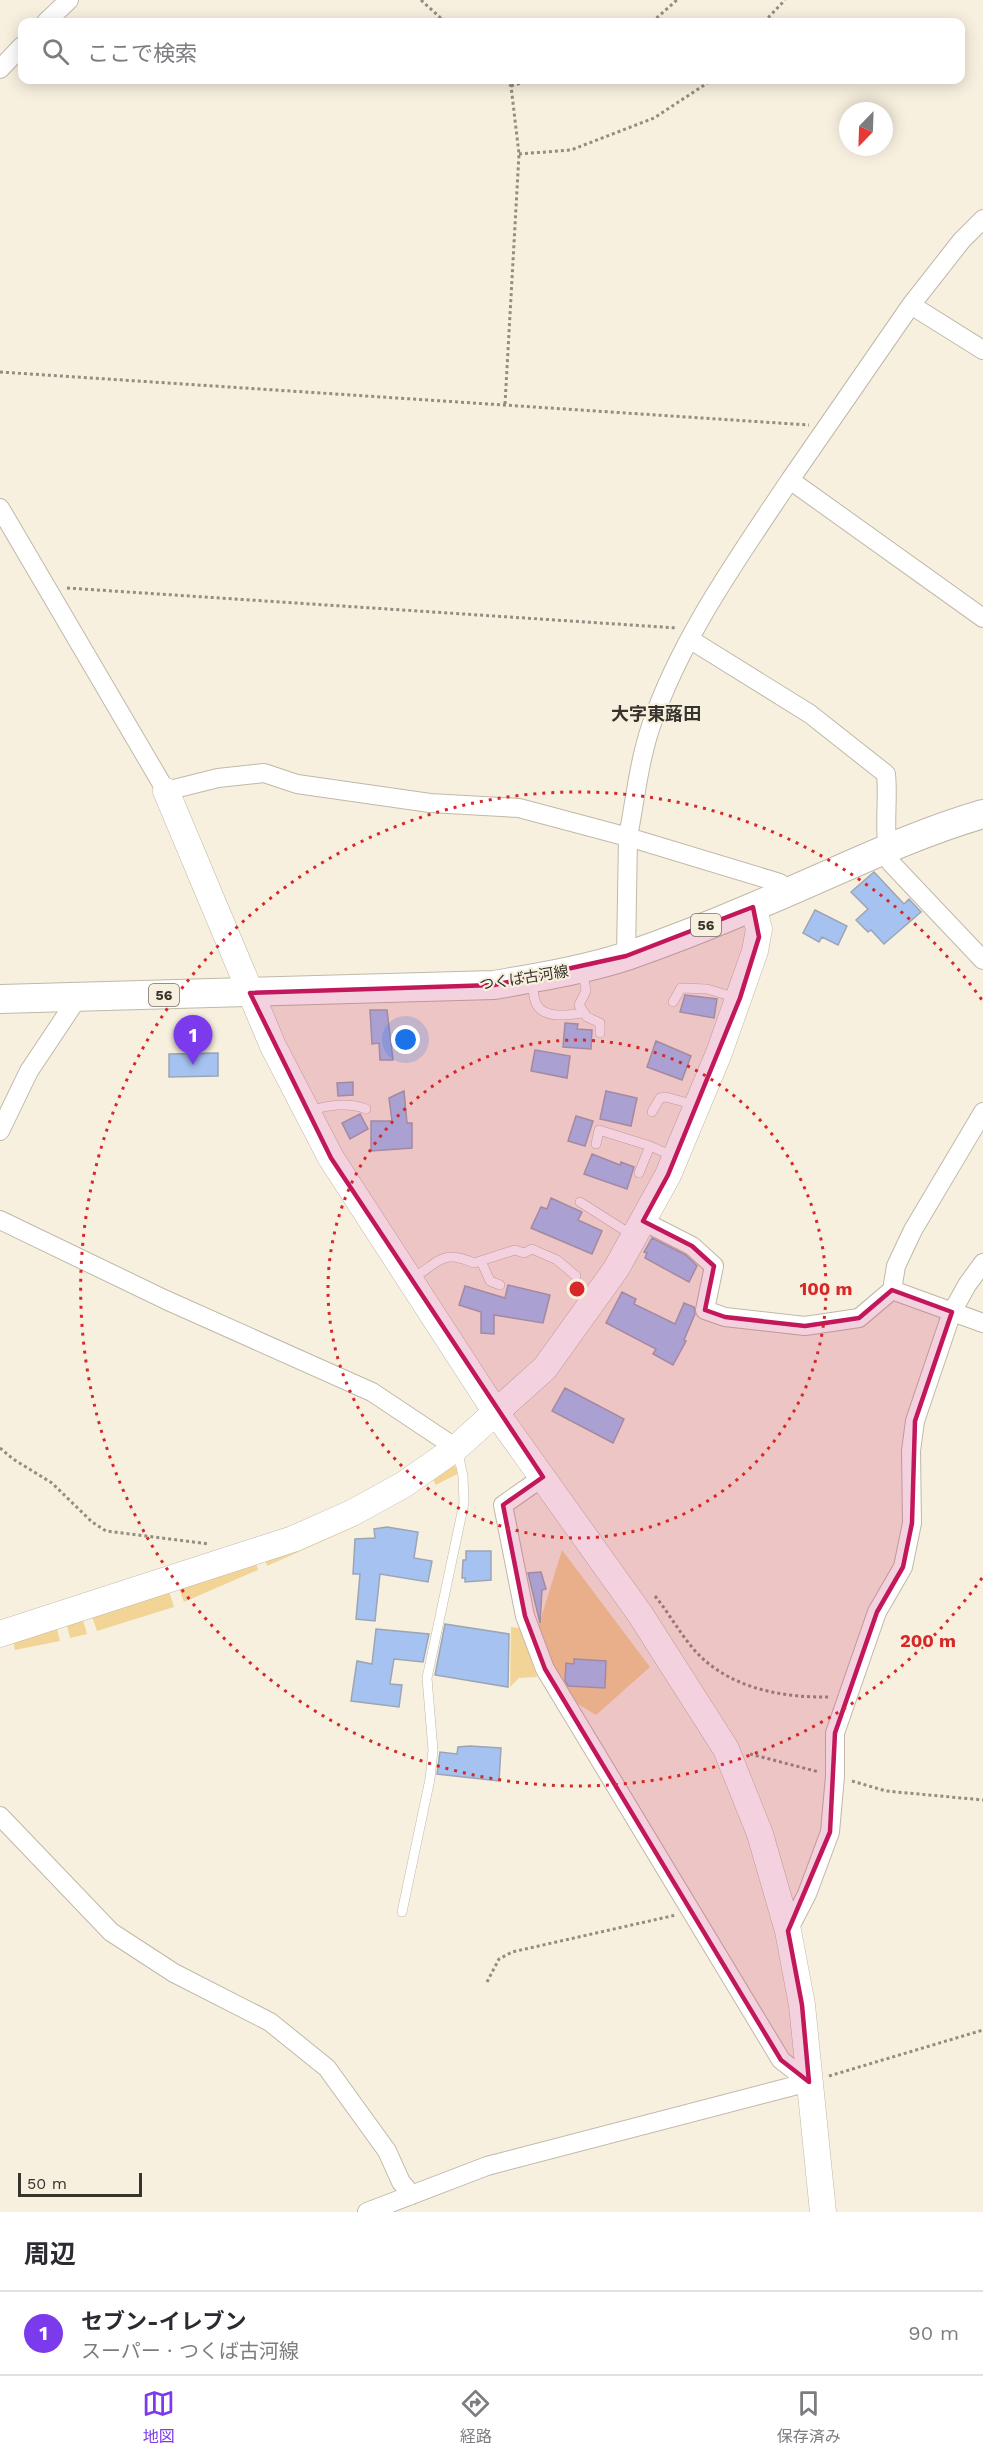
<!DOCTYPE html>
<html lang="ja">
<head>
<meta charset="utf-8">
<style>
	body { margin:0; font-family:"Work Sans","Noto Sans JP",sans-serif; background:#f2f2f3; color:#2b2b33 }
	.compass { position:absolute; left:839px; top:102px; width:54px; height:54px; border-radius:50%; background:#fff; box-shadow:0 3px 15px #0003; rotate:203deg }
	.scale { position:absolute; left:18px; bottom:15px; width:124px; box-sizing:border-box; padding-left:6px; border:3px solid #37332d; border-top:0; font-size:16px; line-height:21px; white-space:nowrap; color:#37332d; -webkit-text-stroke:4px #f8f0df; paint-order:stroke }
	.you { position:absolute; left:406px; top:1040px; width:21px; height:21px; margin:-15px; border:4px solid #fff; border-radius:50%; background:#1a73e8; box-shadow:0 0 0 9px #1a73e833 }
	.badge { display:grid; place-items:center; width:39px; height:39px; border-radius:50%; background:#7c3aed; color:#fff; font-size:20px; font-weight:700 }
	.pin { position:absolute; translate:-50% -50px; filter:drop-shadow(0 2px 3px #0008) }
	.pin::after { content:''; position:absolute; top:32px; width:21px; height:18px; background:inherit; clip-path:polygon(0 0,100% 0,50% 100%) }
	.list { margin:0; padding:0; list-style:none }
	h2 { display:flex; justify-content:space-between; align-items:center; height:78px; margin:0; padding:0 24px; font-size:26px }
	h2 small { font-size:20px; font-weight:400; color:#7c7c81 }
	.list li { display:grid; grid-template-columns:39px 1fr auto; gap:18px; align-items:center; box-sizing:border-box; height:84px; padding:0 24px; border-top:2px solid #e1e1e2 }
	.list b { display:block; font-size:22px; white-space:nowrap }
	.list p { margin:0; font-size:20px; white-space:nowrap; color:#7c7c81 }
	.list em { font-size:20px; font-style:normal; color:#7c7c81 }
	.icon { flex:none; width:33px; height:33px; fill:none; stroke:currentColor; stroke-width:2; stroke-linecap:round; stroke-linejoin:round }
	.map { position:relative; flex:none; width:983px; height:2212px; overflow:hidden }
	.search { position:absolute; background:#fff; box-shadow:0 3px 15px #0003; left:18px; right:18px; top:18px; height:66px; display:flex; align-items:center; gap:15px; box-sizing:border-box; padding:0 21px; border-radius:12px; color:#7c7c81; font-size:22px }
	.sheet { height:162px; background:#fff }
	nav { display:flex; justify-content:space-around; align-items:center; box-sizing:border-box; height:84px; border-top:2px solid #e1e1e2; background:#fff; font-size:16px; color:#7c7c81 }
	nav a { display:grid; justify-items:center; gap:3px }
	nav .on { color:#7c3aed }
	.map>svg:first-child { display:block }
	.green { fill:#f2d596 }
	.building { fill:#a5c2f0; stroke:#9ca5b4; stroke-width:1.5 }
	.lines { fill:none; stroke-linecap:round; stroke-linejoin:round }
	.lane-casing { stroke:#c0b8a8; stroke-width:10 }
	.street-casing { stroke:#c0b8a8; stroke-width:20 }
	.secondary-casing { stroke:#c0b8a8; stroke-width:27 }
	.primary-casing { stroke:#c0b8a8; stroke-width:30 }
	.path { stroke:#938d82; stroke-width:3; stroke-dasharray:3 3; stroke-linecap:butt }
	.lane { stroke:#fff; stroke-width:9 }
	.street { stroke:#fff; stroke-width:18 }
	.secondary { stroke:#fff; stroke-width:26 }
	.primary { stroke:#fff; stroke-width:28 }
	.marked { fill:#c2185b; fill-opacity:0.2; stroke:#c2185b; stroke-width:4.5; stroke-linejoin:round }
	.ring { fill:none; stroke:#d62828; stroke-width:3; stroke-dasharray:3 6 }
	.labels { text-anchor:middle; stroke-width:4.5; stroke-linejoin:round; paint-order:stroke }
	.shield { fill:#f8f0df; stroke:#716c62; stroke-width:1.5 }
	.shield-label { font-size:14px; font-weight:bold; fill:#37332d }
	.street-label { font-size:15px; fill:#37332d; stroke:#f8f0df }
	.quarter-label { font-size:18px; font-weight:bold; fill:#37332d; stroke:#f8f0df }
	.centre { fill:#d62828; stroke:#f8f0df; stroke-width:3 }
	.ring-label { font-size:18px; text-anchor:middle; font-weight:bold; fill:#d62828; stroke:#f8f0df; stroke-width:4.5; stroke-linejoin:round; paint-order:stroke }
</style>
</head>
<body>
<div class="map">
<svg width="983" height="2212" viewBox="0 0 983 2212">
	<rect width="100%" height="100%" fill="#f8f0df"/>
	<!-- green -->
	<path class="green" d="M453 1463 459 1473 436 1485 432 1478Z
		M357 1522 359 1525 267 1566 264 1557Z
		M562 1550 650 1667 596 1715 570 1699 548 1661 537 1631Z
		M255 1560 258 1570 184 1602 178 1586Z
		M168 1588 174 1607 97 1631 91 1614Z
		M82 1617 87 1634 70 1638 66 1622Z
		M53 1625 57 1629 60 1641 15 1650 13 1640Z
		M511 1627 520 1628 537 1677 519 1678 510 1687Z"/>
	<!-- building -->
	<path class="building" d="M874 872 904 904 909 899 921 912 884 944 871 930 868 932 856 920 868 909 851 892Z
		M815 910 847 926 838 945 822 937 819 942 803 933Z
		M685 995 717 999 714 1018 680 1012Z
		M370 1010H387L393 1060H380L379 1043 372 1044Z
		M565 1023 578 1024 577 1029 592 1030 591 1049 563 1047Z
		M656 1041 691 1056 682 1080 647 1067Z
		M535 1050 570 1056 567 1078 531 1071Z
		M218 1053V1076L169 1077V1054Z
		M353 1082V1095L338 1096 337 1083Z
		M404 1091 407 1123H412V1148L371 1151V1121H392L389 1098Z
		M606 1091 637 1098 631 1126 600 1119Z
		M360 1114 368 1129 350 1139 342 1123Z
		M576 1116 593 1121 585 1146 568 1141Z
		M592 1154 620 1165 621 1162 634 1167 627 1189 584 1174Z
		M551 1198 582 1212 578 1220 602 1231 592 1254 531 1228 541 1207 547 1209Z
		M652 1238 686 1255 697 1266 689 1282 645 1258 647 1253 644 1252Z
		M508 1285 550 1295 543 1323 494 1315V1334L481 1333V1312L459 1305 465 1286 505 1298Z
		M622 1292 636 1299 634 1304 675 1324 684 1303 694 1307 695 1314 684 1340 686 1341 673 1365 653 1354 656 1349 606 1323Z
		M565 1388 624 1419 613 1443 552 1411Z
		M387 1527 418 1532 414 1558 432 1561 428 1582 380 1574 375 1621 356 1619 360 1574H353L355 1539 375 1538 374 1529Z
		M466 1551H491V1580L465 1582V1578H462L463 1560H466Z
		M541 1572 546 1589 542 1590 540 1623 528 1573Z
		M445 1624 509 1634 508 1687 435 1675Z
		M376 1629 429 1634 423 1662 394 1659 390 1684 402 1685 399 1707 351 1701 357 1661 372 1664Z
		M574 1659 606 1661 605 1688 568 1686 565 1680 566 1663 574 1664Z
		M470 1746 501 1748 499 1781 437 1774 440 1752 457 1754 458 1747Z"/>
	<g class="lines">
		<defs>
			<path id="lane" d="M583 972 586 991 579 1005 587 1017 600 1023V1033
				M531 982C534 989 533 999 537 1005 545 1019 569 1015 582 1013
				M673 1002 681 988 707 989 737 998
				M310 1111C327 1105 349 1102 366 1109
				M652 1112 660 1098 666 1097 695 1105
				M596 1144 599 1130 650 1146 639 1173
				M650 1146 675 1157
				M580 1202 632 1235
				M481 1261 490 1281 500 1285
				M413 1278C440 1262 441 1249 474 1263L515 1250 524 1253 532 1249 557 1260 576 1276
				M402 1912 430 1779 433 1750 427 1678 464 1503 463 1476 457 1449"/>
			<path id="street" d="M46 22 69 0
				M0 69 22 46
				M911 305 962 240 983 219
				M790 480 911 305 983 350
				M0 508 166 791 218 778 264 773 297 784 430 803 519 808 628 837 626 956
				M691 640 810 714 886 774C889 803 882 834 891 863L983 960
				M787 893 780 883 628 837C635 801 639 761 651 726 680 639 740 555 790 480L983 618
				M0 1131 29 1071 77 999
				M0 1220 166 1300 372 1392 456 1448
				M643 1221 692 1246 714 1266 705 1310 725 1317 805 1326 859 1318 892 1290 896 1266 913 1230 983 1112
				M892 1290 983 1323
				M543 1477 503 1505 525 1616 545 1669 781 2060 809 2082
				M0 1816 111 1932 174 1973 270 2022 327 2068 387 2151 401 2182 412 2195
				M788 1931 807 1894 830 1832 835 1776V1733L877 1612 903 1567 912 1523 911 1451 915 1421 952 1312 967 1285 983 1263
				M367 2212 487 2166 809 2082"/>
			<path id="secondary" d="M166 791 273 1046 331 1158 497 1414 640 1614 726 1749 760 1834 788 1931 802 2005 823 2212
				M0 1634 293 1539 352 1513 403 1485 456 1448 545 1368 616 1269 668 1175 719 1053 755 951 759 929 753 907"/>
			<path id="primary" d="M0 999 494 985C539 977 584 970 627 956 670 941 713 924 755 906 831 875 904 837 983 814"/>
		</defs>
		<!-- lane casing -->
		<use href="#lane" class="lane-casing"/>
		<!-- street casing -->
		<use href="#street" class="street-casing"/>
		<!-- secondary casing -->
		<use href="#secondary" class="secondary-casing"/>
		<!-- primary casing -->
		<use href="#primary" class="primary-casing"/>
		<!-- path -->
		<path class="path" d="M421 0 445 22
			M652 22 677 0
			M764 22 785 0
			M511 86 532 80
			M519 154 571 150 654 118 712 80
			M0 372 809 425
			M505 404 519 154 511 86 505 80
			M67 588 677 628
			M0 1448 13 1459 52 1483 92 1522 106 1531 209 1544
			M655 1596C668 1612 678 1630 691 1646 724 1687 779 1698 830 1697
			M750 1754 819 1772
			M852 1781 886 1791 983 1800
			M487 1982 499 1959 512 1952 676 1915
			M829 2076 983 2030"/>
		<!-- lane -->
		<use href="#lane" class="lane"/>
		<!-- street -->
		<use href="#street" class="street"/>
		<!-- secondary -->
		<use href="#secondary" class="secondary"/>
		<!-- primary -->
		<use href="#primary" class="primary"/>
	</g>
	<!-- marked area -->
	<path class="marked" d="M753 907 759 937 740 998 668 1175 643 1221 692 1246 714 1266 705 1310 725 1317 805 1326 859 1318 892 1290 952 1312 915 1421 912 1523 903 1567 877 1612 835 1733 830 1832 788 1931 802 2005 809 2082 781 2060 545 1669 525 1616 503 1505 543 1477 331 1158 250 993 494 985 626 956Z"/>
	<!-- distance rings -->
	<g class="ring">
		<circle cx="577" cy="1289" r="249"/>
		<path d="M982 1578A497 497 0 1 1 982 1000"/>
	</g>
	<g class="labels">
		<!-- shield labels -->
		<g class="shield">
			<rect x="691" y="914" width="30" height="22" rx="4.5"/>
			<rect x="149" y="984" width="30" height="22" rx="4.5"/>
		</g>
		<g class="shield-label">
			<text x="706" y="930">56</text>
			<text x="164" y="1000">56</text>
		</g>
		<!-- street labels -->
		<g class="street-label">
			<text transform="translate(524 978) rotate(-9)" y="5">つくば古河線</text>
		</g>
		<!-- quarter labels -->
		<g class="quarter-label">
			<text x="656" y="720">大字東蕗田</text>
		</g>
	</g>
	<circle cx="577" cy="1289" r="9" class="centre"/>
	<g class="ring-label">
		<text x="826" y="1295">100 m</text>
		<text x="928" y="1647">200 m</text>
	</g>
</svg>
<svg class="compass" viewBox="-18 -18 36 36"><path d="M0-13l5 13h-10z" fill="#e53935"/><path d="M0 13l5-13h-10z" fill="#7c7c81"/></svg>
<div class="scale">50 m</div>
<div class="you"></div>
<div class="pin badge" style="left:193px;top:1065px">1</div>
<div class="search"><svg class="icon" aria-label="search" viewBox="0 0 24 24"><circle cx="10" cy="10" r="6"/><path d="M15 15l6 6"/></svg>ここで検索</div>
</div>
<section class="sheet">
<h2>周辺<small></small></h2>
<ul class="list">
<li><span class="badge">1</span><div><b>セブン-イレブン</b><p>スーパー · つくば古河線</p></div><em>90 m</em></li>
</ul>
</section>
<nav>
<a class="on"><svg class="icon" aria-label="map" viewBox="0 0 24 24"><path d="M3 6l6-2 6 2 6-2v14l-6 2-6-2-6 2zM9 4v14M15 6v14"/></svg>地図</a>
<a><svg class="icon" aria-label="directions" viewBox="0 0 24 24"><path d="M12 3l9 9-9 9-9-9zM9 14v-3h6M13 9l2 2-2 2"/></svg>経路</a>
<a><svg class="icon" aria-label="saved" viewBox="0 0 24 24"><path d="M7 4h10v16l-5-4-5 4z"/></svg>保存済み</a>
</nav>
</body>
</html>
